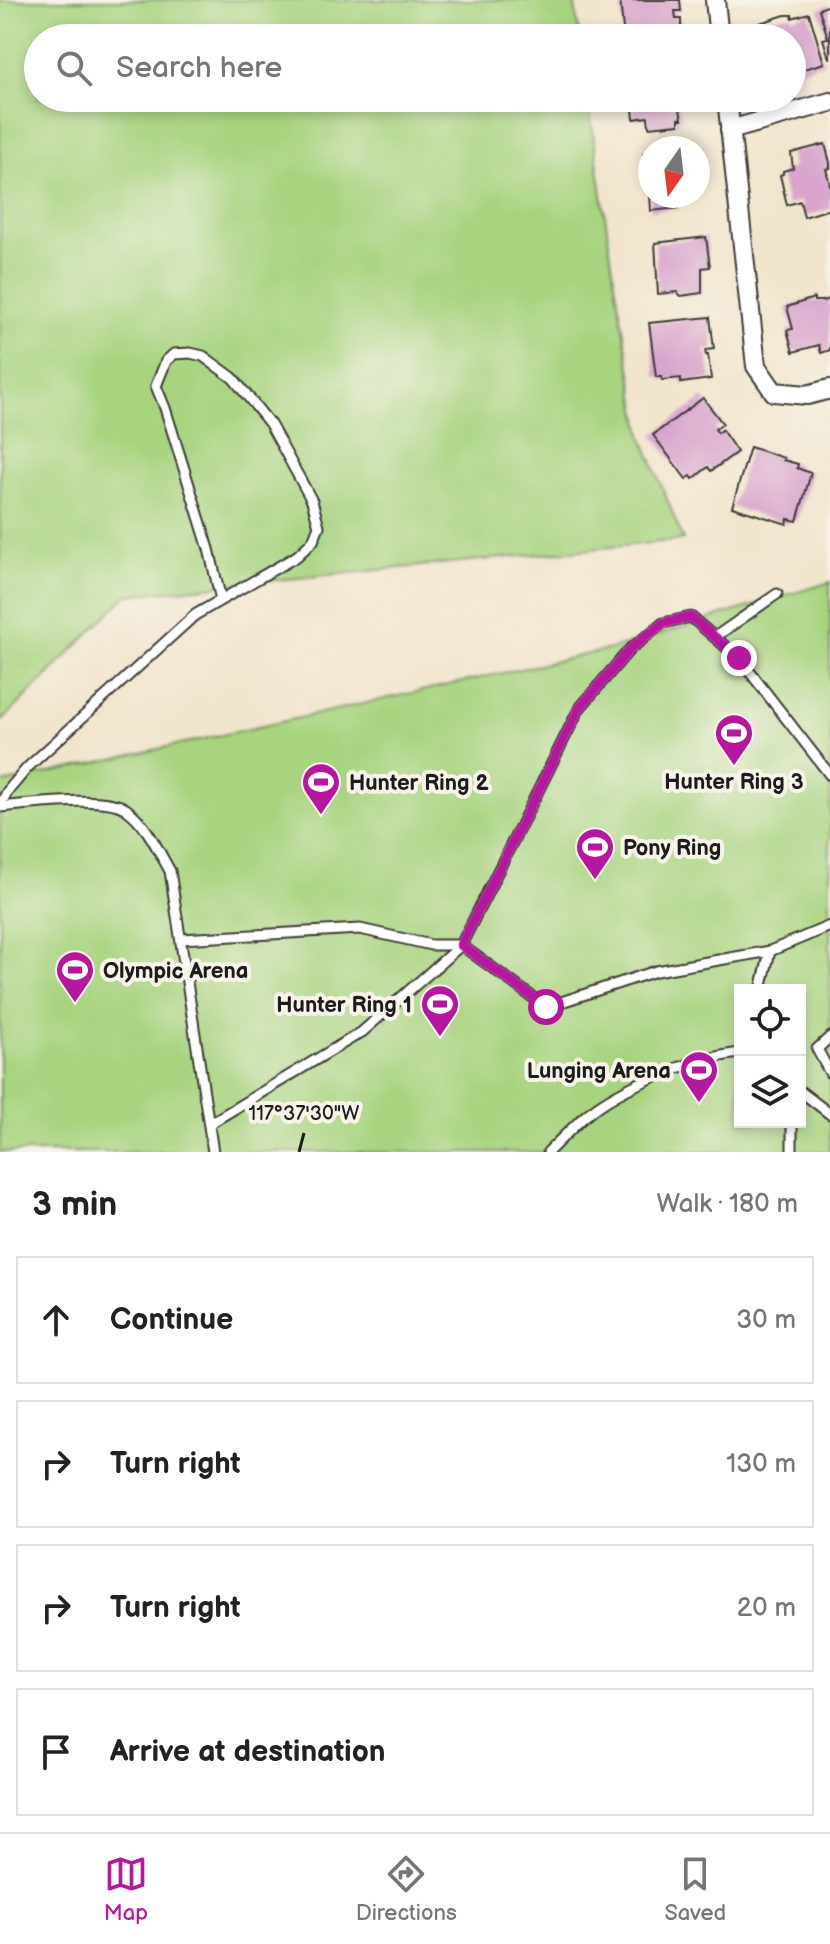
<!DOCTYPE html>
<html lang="en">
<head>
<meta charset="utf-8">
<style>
	body { margin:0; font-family:"Balsamiq Sans",sans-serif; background:#f2f2f2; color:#222 }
	.controls { position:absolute; right:24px; bottom:24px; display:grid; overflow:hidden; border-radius:0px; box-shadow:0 4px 12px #0003 }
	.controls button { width:72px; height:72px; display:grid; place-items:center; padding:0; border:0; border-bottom:2px solid #e0e0e0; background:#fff; color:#222; font:40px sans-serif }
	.compass { position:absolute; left:638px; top:136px; width:72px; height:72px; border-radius:50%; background:#fff; box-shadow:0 4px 12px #0003; rotate:194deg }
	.stop { position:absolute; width:24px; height:24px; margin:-18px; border:6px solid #b5179e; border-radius:50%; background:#fff }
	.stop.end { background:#b5179e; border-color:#fff; box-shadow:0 2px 8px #0008 }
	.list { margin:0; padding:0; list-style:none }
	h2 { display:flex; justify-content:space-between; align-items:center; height:104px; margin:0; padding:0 32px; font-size:34px }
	h2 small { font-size:26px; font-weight:400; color:#767676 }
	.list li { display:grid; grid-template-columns:52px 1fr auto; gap:24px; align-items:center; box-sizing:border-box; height:128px; margin:0 16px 16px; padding:0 16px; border:2px solid #e0e0e0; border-radius:0px }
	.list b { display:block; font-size:30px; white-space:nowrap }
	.list em { font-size:26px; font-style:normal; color:#767676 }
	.icon { flex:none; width:44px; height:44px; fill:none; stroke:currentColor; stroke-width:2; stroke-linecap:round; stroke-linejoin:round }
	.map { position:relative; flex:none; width:830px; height:1152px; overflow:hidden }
	.search { position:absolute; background:#fff; box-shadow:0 4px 12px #0003; left:24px; right:24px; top:24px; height:88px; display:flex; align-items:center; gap:20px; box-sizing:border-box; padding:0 28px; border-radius:44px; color:#767676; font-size:30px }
	.sheet { height:680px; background:#fff }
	nav { display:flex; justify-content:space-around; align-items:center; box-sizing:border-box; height:112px; border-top:2px solid #e0e0e0; background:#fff; font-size:22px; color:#767676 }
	nav a { display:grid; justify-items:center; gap:4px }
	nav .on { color:#b5179e }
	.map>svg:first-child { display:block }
	.green { fill:#a8d480; stroke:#62784e; stroke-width:2; fill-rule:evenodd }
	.building { fill:#d9a5cd }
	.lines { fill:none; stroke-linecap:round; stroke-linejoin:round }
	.lane-casing { stroke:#3c3a37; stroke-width:13 }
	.street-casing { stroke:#3c3a37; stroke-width:22 }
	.lane { stroke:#fff; stroke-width:9 }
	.street { stroke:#fff; stroke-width:18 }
	.route { stroke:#b5179e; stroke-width:10 }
	.ticks { fill:none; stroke:#1c1c1c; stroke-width:3 }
	.labels { text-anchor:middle; stroke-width:8; stroke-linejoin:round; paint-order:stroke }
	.poi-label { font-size:22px; font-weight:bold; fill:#1c1c1c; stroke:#f7f3e8; text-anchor:start }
	.ticks-label { font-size:20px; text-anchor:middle; fill:#1c1c1c; stroke:#f7f3e8; stroke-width:8; stroke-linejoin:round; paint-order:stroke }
</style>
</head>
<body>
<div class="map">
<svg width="830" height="1152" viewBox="0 0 830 1152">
	<rect width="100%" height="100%" fill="#f7f3e8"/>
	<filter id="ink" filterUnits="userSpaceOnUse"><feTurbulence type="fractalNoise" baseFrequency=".0125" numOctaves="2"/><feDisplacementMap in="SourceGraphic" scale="16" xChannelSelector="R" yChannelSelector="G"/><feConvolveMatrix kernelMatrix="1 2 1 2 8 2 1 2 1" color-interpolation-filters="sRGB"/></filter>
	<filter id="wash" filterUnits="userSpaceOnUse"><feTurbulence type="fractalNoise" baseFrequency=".006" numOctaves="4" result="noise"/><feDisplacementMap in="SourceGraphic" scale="32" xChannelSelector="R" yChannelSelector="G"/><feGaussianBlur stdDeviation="1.8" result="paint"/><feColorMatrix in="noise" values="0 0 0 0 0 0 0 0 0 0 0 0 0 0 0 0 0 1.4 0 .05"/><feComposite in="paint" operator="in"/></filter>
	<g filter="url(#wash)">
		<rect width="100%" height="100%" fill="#f2e5cd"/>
		<!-- green -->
		<path class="green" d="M0 0H574L580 38H38V98H588L614 277 642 436 683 540 127 595 0 723Z
			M830 582V1152H0V784L611 649ZM740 990H800V1122H740Z"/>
		<g id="blocks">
			<!-- building -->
			<path class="building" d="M620 0H680L681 11H675L676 19H681V38H624Z
				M830 5V58H829L823 39 828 38 819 9Z
				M809 13 824 63 798 71 797 66 792 68V38H762L757 24 785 15H792V18Z
				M632 98H692L693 103 679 105 682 119H679V124L649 127 648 117 634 119Z
				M825 144 830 163V168L826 169 830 185V209L804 217 800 201 787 205 780 175 783 174V171L793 168 791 153Z
				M643 154H650V189H647Z
				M650 196H687L688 201 678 202V208L651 211Z
				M706 237 710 267 702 268V293L681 296 677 292 658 294 655 243Z
				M814 298V301H822L830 299V350L821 353 819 345 793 352 787 330 793 329 787 307Z
				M710 317 714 349 705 350 706 355H708L711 379 681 383V378L662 380 661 377H656L649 323Z
				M703 398 723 424 715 429 718 433 722 430 737 452 711 471 708 467 693 479 691 476 686 479 653 435Z
				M750 447 784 458 783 460 798 464 797 468 811 473 797 521 788 519 787 524 732 507Z"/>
		</g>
	</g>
	<g filter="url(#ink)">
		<use href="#blocks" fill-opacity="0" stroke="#3c3a37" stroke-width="2"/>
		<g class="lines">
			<defs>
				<path id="lane" d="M715 637 777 594
					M0 806 7 792 28 767 195 615 297 556 313 541 319 526 312 501 270 424 233 378 203 356 190 353 174 354 166 361 156 386 165 408 209 549 221 600
					M0 807C26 805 106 794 126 809 146 823 158 850 170 871L213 1152
					M181 939 360 929 431 945H461L579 709 629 650 663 623 691 617 739 658 830 775
					M761 990 770 951 830 926
					M830 1037 817 1049 830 1073
					M800 1091 830 1114
					M792 1122V1152
					M209 1124 362 1032 461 945 546 1007 656 971 770 951
					M548 1152C560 1140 572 1128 584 1117 622 1085 692 1059 740 1053"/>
				<path id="street" d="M715 0 719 38
					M727 98 756 366 774 392 807 395 830 389
					M730 130 830 102"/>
			</defs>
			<!-- lane casing -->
			<use href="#lane" class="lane-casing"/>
			<!-- street casing -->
			<use href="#street" class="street-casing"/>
			<!-- lane -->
			<use href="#lane" class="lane"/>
			<!-- street -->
			<use href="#street" class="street"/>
		</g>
	</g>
	<g class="lines" filter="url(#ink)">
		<!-- route -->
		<path class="route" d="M546 1007 461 945 579 709 629 650 663 623 691 617 739 658"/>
	</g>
	<!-- ticks -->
	<path class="ticks" d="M299 1152 304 1133"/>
	<!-- icons -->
	<defs>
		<symbol id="stadium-pin" viewBox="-11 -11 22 30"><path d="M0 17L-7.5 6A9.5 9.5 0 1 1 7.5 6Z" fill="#b5179e" stroke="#f7f3e8"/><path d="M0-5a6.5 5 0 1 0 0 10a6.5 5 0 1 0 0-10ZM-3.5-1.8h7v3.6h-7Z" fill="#fff"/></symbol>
	</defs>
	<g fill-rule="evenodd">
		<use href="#stadium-pin" x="712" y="711" width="44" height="60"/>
		<use href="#stadium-pin" x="299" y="760" width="44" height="60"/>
		<use href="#stadium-pin" x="573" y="825" width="44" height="60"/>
		<use href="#stadium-pin" x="53" y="948" width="44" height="60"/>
		<use href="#stadium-pin" x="418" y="982" width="44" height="60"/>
		<use href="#stadium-pin" x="677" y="1048" width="44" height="60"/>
	</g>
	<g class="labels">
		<!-- poi labels -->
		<g class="poi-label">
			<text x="734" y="789" text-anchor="middle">Hunter Ring 3</text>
			<text x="349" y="790">Hunter Ring 2</text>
			<text x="623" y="855">Pony Ring</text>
			<text x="103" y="978">Olympic Arena</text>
			<text x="412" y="1012" text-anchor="end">Hunter Ring 1</text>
			<text x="671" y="1078" text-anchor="end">Lunging Arena</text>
		</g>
	</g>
	<g class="ticks-label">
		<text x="304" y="1120">117°37'30"W</text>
	</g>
</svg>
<div class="controls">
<button><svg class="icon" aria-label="locate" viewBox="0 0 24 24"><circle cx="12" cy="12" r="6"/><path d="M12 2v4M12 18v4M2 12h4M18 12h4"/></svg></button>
<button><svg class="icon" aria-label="layers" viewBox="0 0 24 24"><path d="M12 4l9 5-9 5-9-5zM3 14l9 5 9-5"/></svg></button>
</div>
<svg class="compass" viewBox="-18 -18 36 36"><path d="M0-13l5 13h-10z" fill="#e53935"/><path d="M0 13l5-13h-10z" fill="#767676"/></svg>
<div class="stop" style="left:546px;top:1007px"></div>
<div class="stop end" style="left:739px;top:658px"></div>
<div class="search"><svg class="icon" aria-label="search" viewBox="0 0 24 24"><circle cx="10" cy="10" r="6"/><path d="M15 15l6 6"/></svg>Search here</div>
</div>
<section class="sheet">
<h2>3 min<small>Walk · 180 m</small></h2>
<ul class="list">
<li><svg class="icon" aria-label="ahead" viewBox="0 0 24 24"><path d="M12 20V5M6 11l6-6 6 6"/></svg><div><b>Continue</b></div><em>30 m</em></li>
<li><svg class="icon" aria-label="right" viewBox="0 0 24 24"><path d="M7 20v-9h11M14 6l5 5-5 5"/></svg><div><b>Turn right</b></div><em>130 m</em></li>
<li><svg class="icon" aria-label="right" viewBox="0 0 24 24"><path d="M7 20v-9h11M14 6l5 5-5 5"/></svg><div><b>Turn right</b></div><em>20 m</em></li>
<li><svg class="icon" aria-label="arrive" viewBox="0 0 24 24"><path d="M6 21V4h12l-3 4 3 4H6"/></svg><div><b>Arrive at destination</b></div></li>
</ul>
</section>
<nav>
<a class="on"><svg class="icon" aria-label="map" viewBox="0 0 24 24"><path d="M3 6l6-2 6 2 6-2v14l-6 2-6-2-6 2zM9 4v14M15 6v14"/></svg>Map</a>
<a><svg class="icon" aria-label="directions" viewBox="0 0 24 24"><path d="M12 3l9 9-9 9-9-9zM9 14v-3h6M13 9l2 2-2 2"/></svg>Directions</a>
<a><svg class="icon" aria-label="saved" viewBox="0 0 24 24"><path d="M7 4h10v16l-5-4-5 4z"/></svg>Saved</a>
</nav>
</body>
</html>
